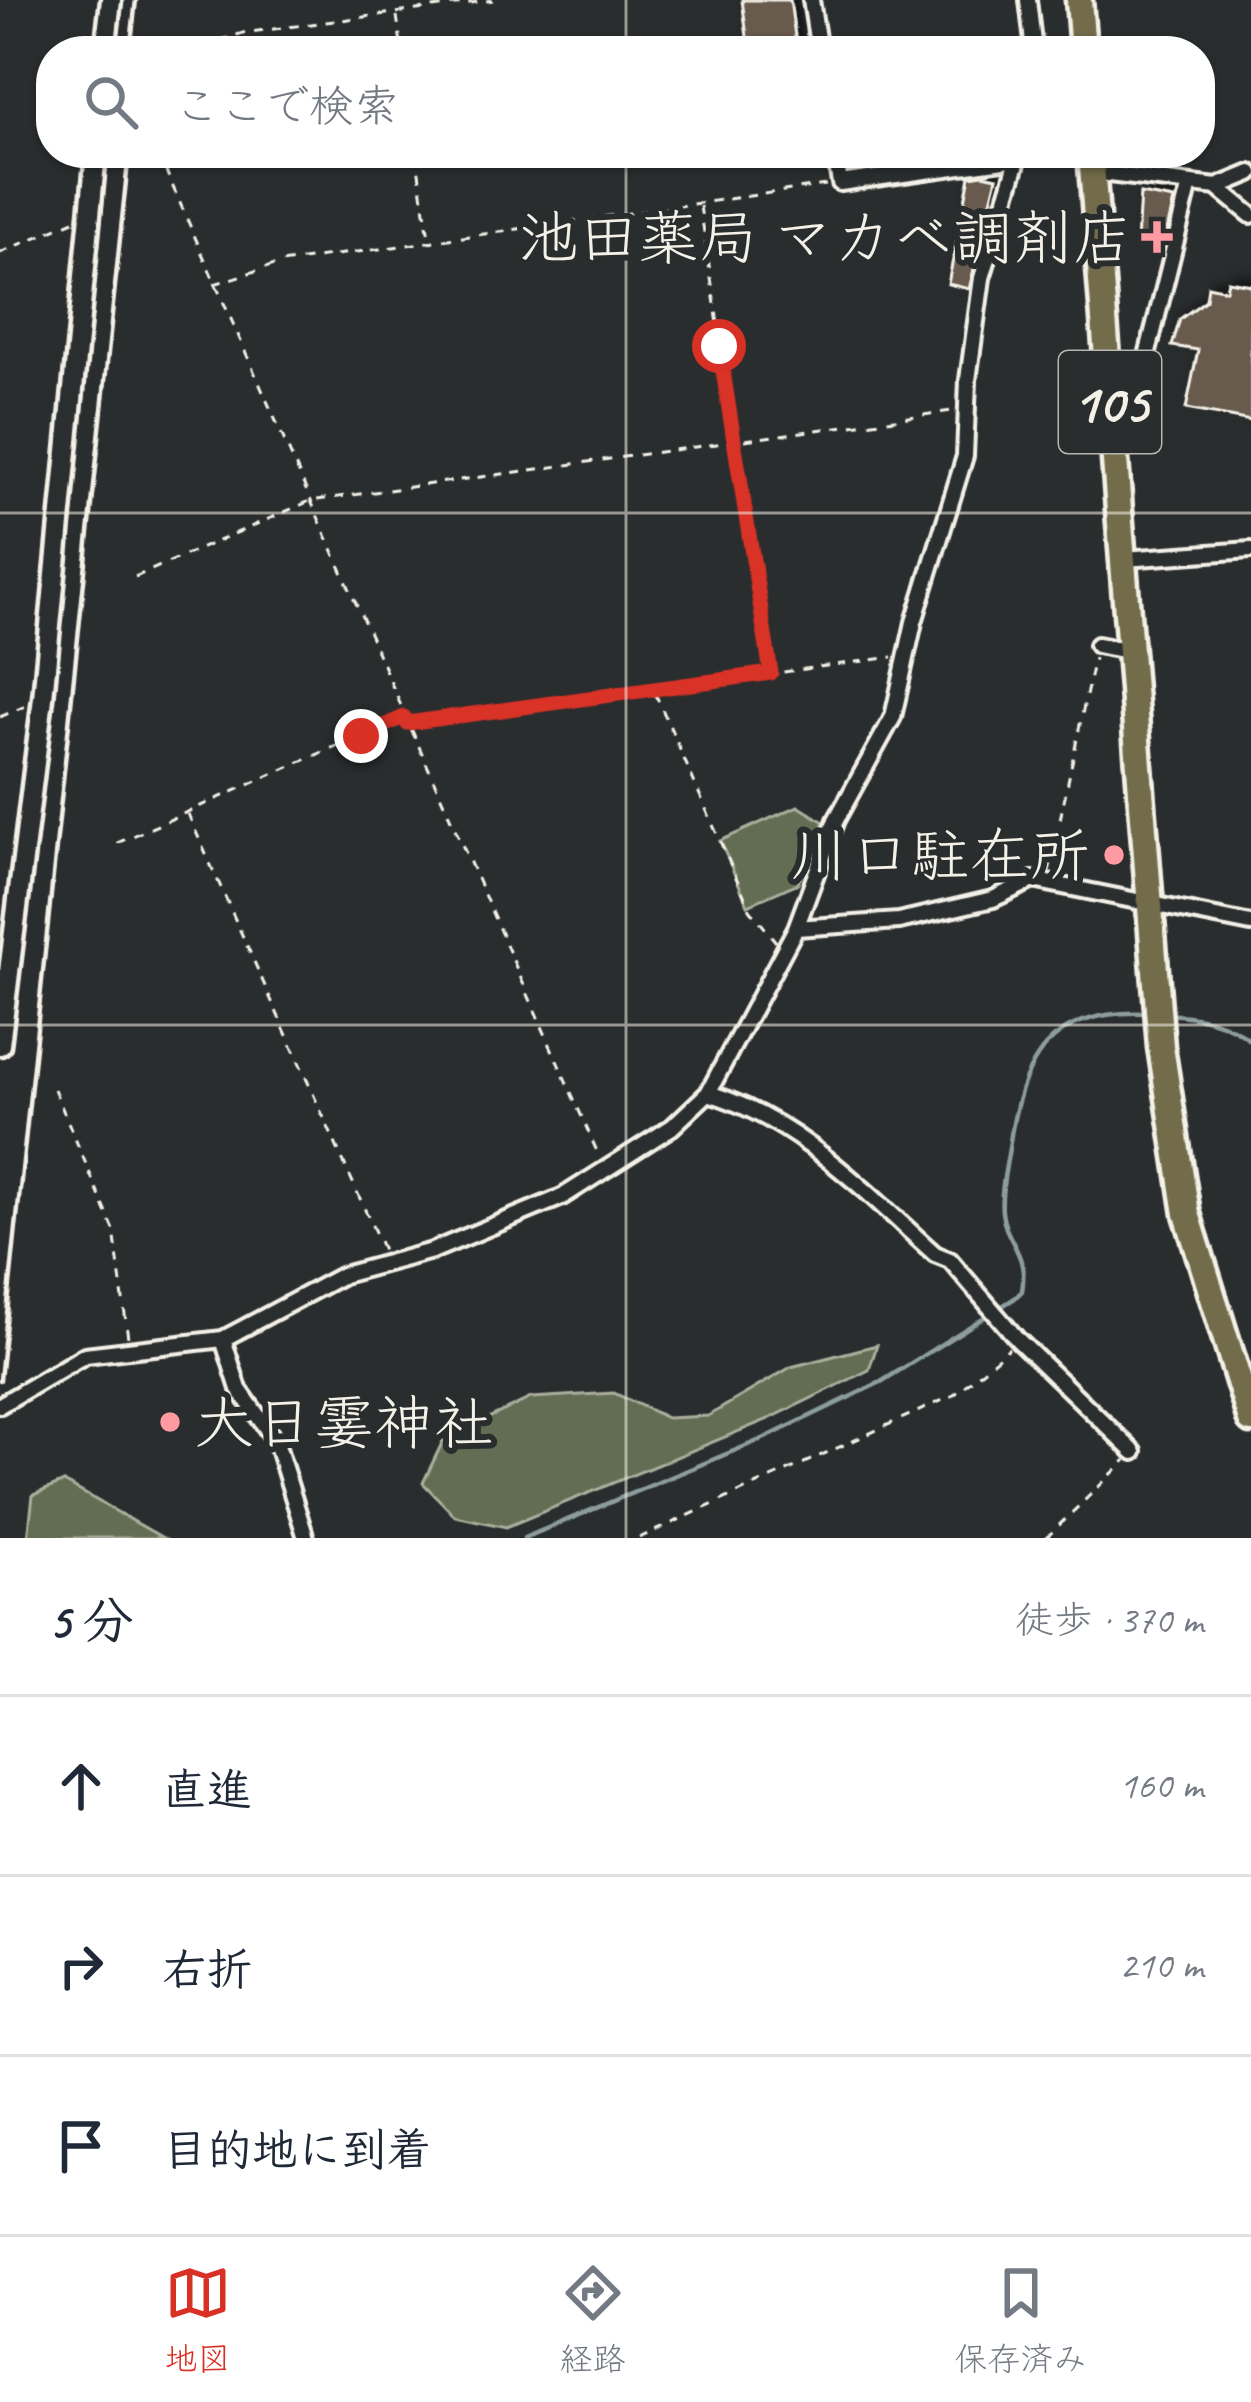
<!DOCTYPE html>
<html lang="ja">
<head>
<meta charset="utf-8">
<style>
	body { margin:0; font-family:Caveat,"Klee One",sans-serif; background:#f6f6f7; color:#1f2937 }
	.stop { position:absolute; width:36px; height:36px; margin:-27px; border:9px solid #d93025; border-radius:50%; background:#fff }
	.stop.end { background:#d93025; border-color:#fff; box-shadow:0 3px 12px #0008 }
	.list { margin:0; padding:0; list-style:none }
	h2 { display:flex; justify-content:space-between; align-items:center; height:156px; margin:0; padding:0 48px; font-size:51px }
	h2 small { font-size:39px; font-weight:400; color:#747a83 }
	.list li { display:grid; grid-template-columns:78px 1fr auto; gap:36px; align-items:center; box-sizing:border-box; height:180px; padding:0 48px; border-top:3px solid #e0e1e3 }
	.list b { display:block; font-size:45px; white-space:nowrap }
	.list em { font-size:39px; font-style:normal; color:#747a83 }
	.icon { flex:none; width:66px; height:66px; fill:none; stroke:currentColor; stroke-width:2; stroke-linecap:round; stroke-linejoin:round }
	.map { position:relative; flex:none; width:1251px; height:1538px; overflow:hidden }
	.search { position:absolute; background:#fff; box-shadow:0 3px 9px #0004; left:36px; right:36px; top:36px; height:132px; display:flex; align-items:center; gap:30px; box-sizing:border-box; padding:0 42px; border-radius:48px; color:#747a83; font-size:45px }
	.sheet { height:696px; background:#fff }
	nav { display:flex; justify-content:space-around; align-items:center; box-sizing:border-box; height:168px; border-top:3px solid #e0e1e3; background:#fff; font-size:33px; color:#747a83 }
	nav a { display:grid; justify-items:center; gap:6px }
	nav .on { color:#d93025 }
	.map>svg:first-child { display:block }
	.green { fill:#626d53; stroke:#abaf9e; stroke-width:3 }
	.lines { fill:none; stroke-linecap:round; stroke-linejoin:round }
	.stream { stroke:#8d9d9d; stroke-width:4.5 }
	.building { fill:#675a4e; stroke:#f4f1e8; stroke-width:3; filter:url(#shadow) }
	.street-casing { stroke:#f4f1e8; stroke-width:22 }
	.secondary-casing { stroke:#f4f1e8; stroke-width:27 }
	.highway-casing { stroke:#f4f1e8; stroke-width:33 }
	.path { stroke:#f4f1e8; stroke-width:3; stroke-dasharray:9 9; stroke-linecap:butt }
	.street { stroke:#2a2d2e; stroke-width:14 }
	.secondary { stroke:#2a2d2e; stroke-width:18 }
	.highway { stroke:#726c4b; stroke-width:24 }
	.rail { stroke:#f4f1e8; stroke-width:4.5 }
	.route { stroke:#d93025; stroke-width:15 }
	.grid { fill:none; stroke:#f4f1e8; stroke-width:3; stroke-opacity:0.55 }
	.poi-dot { fill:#ff9aa2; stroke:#2a2d2e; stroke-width:4.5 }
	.labels { text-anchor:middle; stroke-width:12; stroke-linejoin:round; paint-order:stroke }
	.shield { fill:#2a2d2e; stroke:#b7b6b0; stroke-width:3 }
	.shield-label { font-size:57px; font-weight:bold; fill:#f4f1e8 }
	.poi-label { font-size:60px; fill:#f4f1e8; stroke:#2a2d2e; text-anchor:end }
</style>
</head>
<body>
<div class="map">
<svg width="1251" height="1538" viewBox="0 0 1251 1538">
	<defs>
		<filter id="shadow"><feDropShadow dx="5.5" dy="-5.5" stdDeviation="6" flood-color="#0009"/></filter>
	</defs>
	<rect width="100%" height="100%" fill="#2a2d2e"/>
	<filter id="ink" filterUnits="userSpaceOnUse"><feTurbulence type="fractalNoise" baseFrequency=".00833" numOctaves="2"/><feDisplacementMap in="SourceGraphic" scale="24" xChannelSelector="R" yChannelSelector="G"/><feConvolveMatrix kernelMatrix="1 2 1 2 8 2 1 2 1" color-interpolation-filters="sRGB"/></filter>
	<g filter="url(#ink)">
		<!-- green -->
		<path class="green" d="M798 806 824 822 798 883 748 905 720 841Z
			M877 1345 869 1370 769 1419 506 1527 455 1516 423 1483 444 1439 531 1398 614 1393 667 1418 708 1416 791 1367Z
			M64 1482 163 1538H28L33 1495Z"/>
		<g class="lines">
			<!-- stream -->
			<path class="stream" d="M1166 1014C1199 1016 1225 1020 1251 1041
				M524 1538 765 1438 881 1382 1015 1298 1022 1291C1029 1252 1005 1242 1002 1212 1000 1191 1006 1168 1009 1148 1021 1059 1049 1008 1149 1013"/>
		</g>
		<!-- building -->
		<path class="building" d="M742 0H790L797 51H749Z
			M983 174 997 177 969 289 948 284 970 176Z
			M1140 194 1174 200 1163 247 1137 242Z
			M1228 281 1251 285V421L1186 409 1198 350 1172 346 1180 319 1206 300 1208 286 1226 290Z"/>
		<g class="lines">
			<defs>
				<path id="street" d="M811 0 819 51
					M1028 0 1034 51
					M835 153 840 183 1018 158
					M1092 172 1217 187 1251 173
					M1217 187 1251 215
					M1111 418 1144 417 1143 372 1190 184
					M1124 559 1251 550
					M1097 645 1129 651
					M796 928 899 921 993 899 1033 880 1251 924
					M708 1093C797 1119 868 1194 935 1254L950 1260 1018 1340 1134 1452
					M223 1339 239 1389 276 1442 306 1538
					M0 1405 85 1355 223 1339 343 1275 432 1251 562 1197 672 1127 708 1093 796 928 836 820 893 717 914 622 965 456 968 380 982 278 1020 153"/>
				<path id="secondary" d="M105 51 111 0
					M0 1045 43 698 96 153"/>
				<path id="highway" d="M1079 0 1083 51
					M1091 153 1161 1047 1187 1214 1251 1420"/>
			</defs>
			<!-- street casing -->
			<use href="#street" class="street-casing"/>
			<!-- secondary casing -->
			<use href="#secondary" class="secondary-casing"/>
			<!-- highway casing -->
			<use href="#highway" class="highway-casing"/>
			<!-- path -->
			<path class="path" d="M397 16 402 51
				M185 51 243 33 493 0
				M158 153 599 1156
				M416 153 430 244
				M700 206 771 671
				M0 253 74 221
				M214 284 281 263 826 185
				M135 577 310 501 951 411
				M655 693 750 909 776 942
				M0 717 26 706
				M409 723 893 657
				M188 814 383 1250
				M117 843 402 717
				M1049 872 1094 658
				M54 1089 114 1230 128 1338
				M639 1538 954 1395 1009 1348
				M1046 1538 1126 1460"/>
			<!-- street -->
			<use href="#street" class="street"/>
			<!-- secondary -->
			<use href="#secondary" class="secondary"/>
			<!-- highway -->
			<use href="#highway" class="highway"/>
			<!-- rail -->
			<path class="rail" d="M130 51 136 0
				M0 1380 129 153"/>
		</g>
	</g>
	<g class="lines" filter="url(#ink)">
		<!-- route -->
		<path class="route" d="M361 736 404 717 407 723 771 673 719 346"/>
	</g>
	<!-- grid -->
	<path class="grid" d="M626 0V51M626 153V1538M0 513H1251M0 1025H1251"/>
	<!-- markers -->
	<g class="poi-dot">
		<path d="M1151 219h12v12h12v12h-12v12h-12v-12h-12v-12h12z"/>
		<circle cx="1114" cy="855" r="12"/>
		<circle cx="170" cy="1422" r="12"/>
	</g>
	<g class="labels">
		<!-- shield labels -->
		<rect class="shield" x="1059" y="351" width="102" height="102" rx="9"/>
		<g class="shield-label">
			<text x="1110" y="422">105</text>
		</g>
		<!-- poi labels -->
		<g class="poi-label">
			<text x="1133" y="258">池田薬局 マカベ調剤店</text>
			<text x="1090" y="876">川口駐在所</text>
			<text x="194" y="1443" text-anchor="start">大日霎神社</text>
		</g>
	</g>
</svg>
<div class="stop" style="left:719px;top:346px"></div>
<div class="stop end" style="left:361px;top:736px"></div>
<div class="search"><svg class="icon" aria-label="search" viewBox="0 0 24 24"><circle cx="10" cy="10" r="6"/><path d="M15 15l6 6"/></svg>ここで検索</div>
</div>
<section class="sheet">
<h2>5 分<small>徒歩 · 370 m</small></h2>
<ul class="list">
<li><svg class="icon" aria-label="ahead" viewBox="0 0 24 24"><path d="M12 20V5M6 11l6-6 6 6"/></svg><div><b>直進</b></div><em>160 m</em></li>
<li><svg class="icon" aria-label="right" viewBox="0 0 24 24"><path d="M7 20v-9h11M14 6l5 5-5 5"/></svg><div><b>右折</b></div><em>210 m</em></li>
<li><svg class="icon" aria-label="arrive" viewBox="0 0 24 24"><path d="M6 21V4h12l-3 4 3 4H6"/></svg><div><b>目的地に到着</b></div></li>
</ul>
</section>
<nav>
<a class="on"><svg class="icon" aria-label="map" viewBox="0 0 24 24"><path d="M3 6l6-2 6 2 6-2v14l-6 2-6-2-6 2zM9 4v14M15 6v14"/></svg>地図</a>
<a><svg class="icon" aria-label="directions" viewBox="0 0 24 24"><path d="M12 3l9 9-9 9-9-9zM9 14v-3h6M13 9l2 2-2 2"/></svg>経路</a>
<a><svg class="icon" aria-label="saved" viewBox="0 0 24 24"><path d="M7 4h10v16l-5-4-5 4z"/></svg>保存済み</a>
</nav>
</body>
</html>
